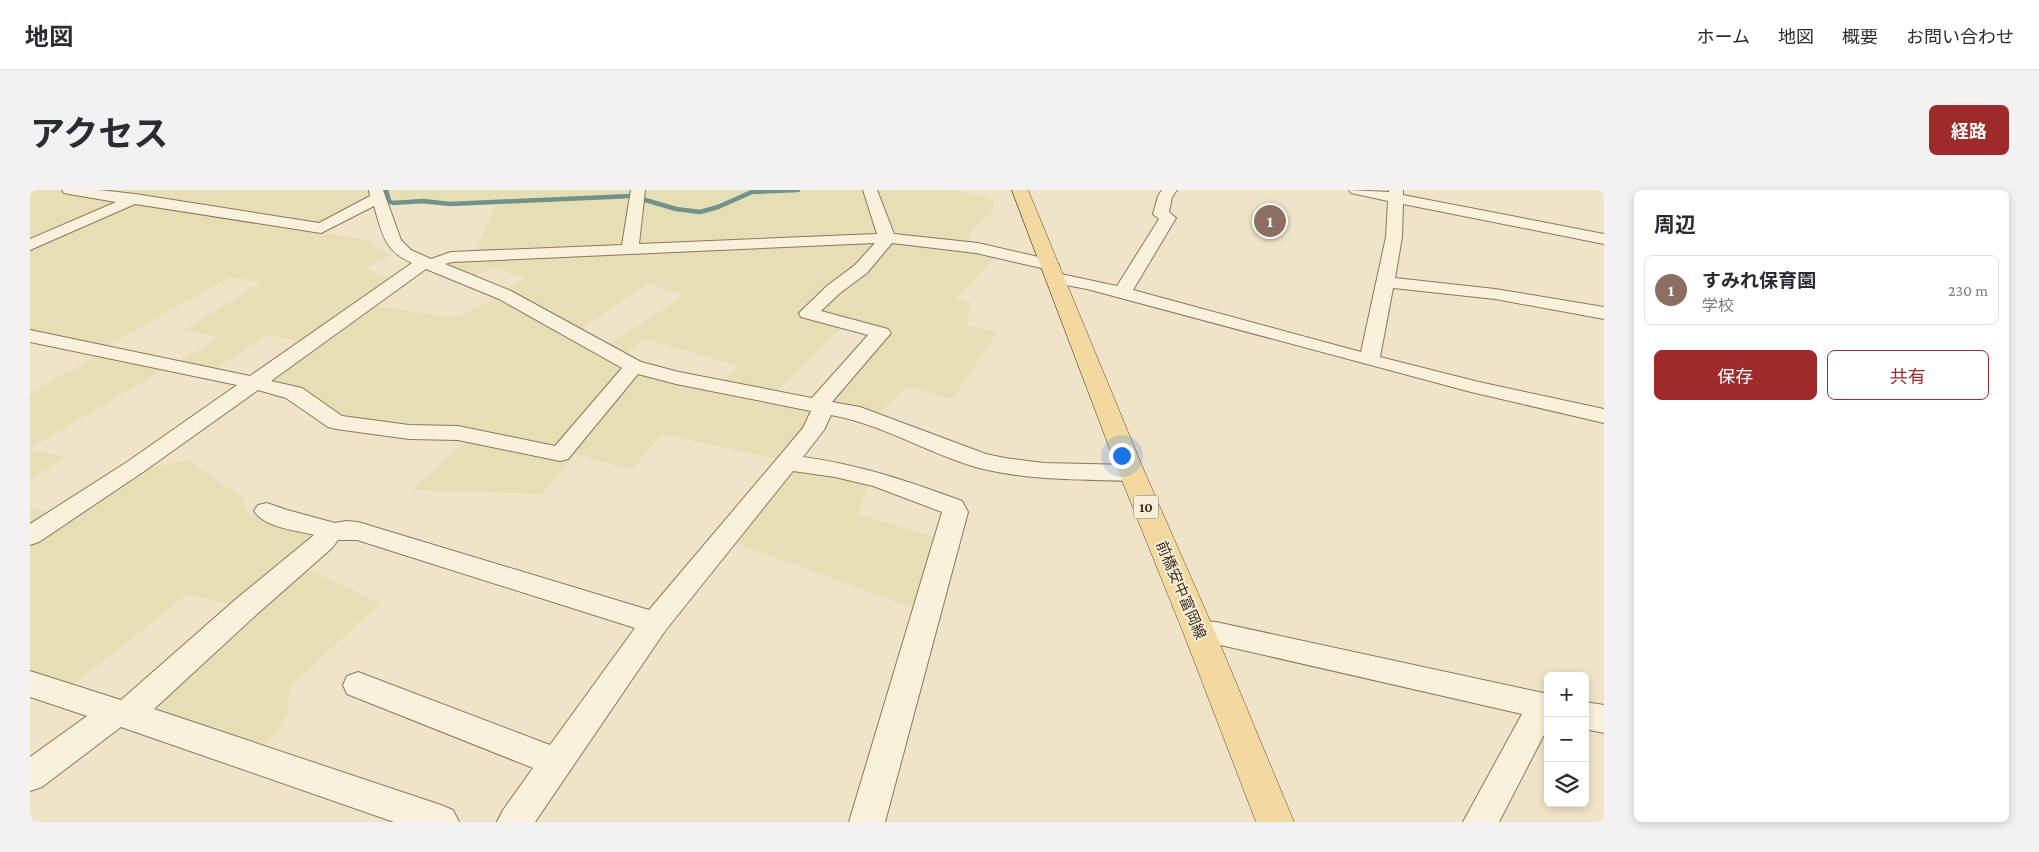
<!DOCTYPE html>
<html lang="ja">
<head>
<meta charset="utf-8">
<style>
	body { margin:0; font-family:"Crimson Pro","Noto Sans JP",serif; background:#f2f2f3; color:#2b2b33 }
	.controls { position:absolute; right:15px; bottom:15px; display:grid; overflow:hidden; border-radius:8px; box-shadow:0 2px 8px #0003 }
	.controls button { width:45px; height:45px; display:grid; place-items:center; padding:0; border:0; border-bottom:1px solid #e1e1e2; background:#fff; color:#2b2b33; font:25px sans-serif }
	.you { position:absolute; left:1091px; top:265px; width:18px; height:18px; margin:-12px; border:4px solid #fff; border-radius:50%; background:#1a73e8; box-shadow:0 0 0 8px #1a73e833 }
	.badge { display:grid; place-items:center; width:32px; height:32px; border-radius:50%; background:#9e2a2b; color:#fff; font-size:16px; font-weight:700 }
	.pin { position:absolute; translate:-50% -50%; border:2px solid #fff; box-shadow:0 1px 5px #0006 }
	.list { margin:0; padding:0; list-style:none }
	h2 { display:flex; justify-content:space-between; align-items:center; height:65px; margin:0; padding:0 20px; font-size:21px }
	h2 small { font-size:16px; font-weight:400; color:#7c7c81 }
	.list li { display:grid; grid-template-columns:32px 1fr auto; gap:15px; align-items:center; box-sizing:border-box; height:70px; margin:0 10px 10px; padding:0 10px; border:1px solid #e1e1e2; border-radius:8px }
	.list b { display:block; font-size:19px; white-space:nowrap }
	.list p { margin:0; font-size:16px; white-space:nowrap; color:#7c7c81 }
	.list em { font-size:16px; font-style:normal; color:#7c7c81 }
	.actions { display:flex; gap:10px; padding:15px 20px }
	.actions a { flex:1; padding:11px 0; border:1px solid #9e2a2b; border-radius:8px; text-align:center; font-size:18px; color:#9e2a2b }
	.actions .main { background:#9e2a2b; color:#fff }
	.icon { flex:none; width:28px; height:28px; fill:none; stroke:currentColor; stroke-width:2; stroke-linecap:round; stroke-linejoin:round }
	.map { position:relative; flex:none; width:1574px; height:632px; overflow:hidden; border-radius:8px }
	header { display:flex; align-items:center; gap:30px; box-sizing:border-box; height:70px; padding:0 25px; background:#fff; border-bottom:1px solid #e1e1e2 }
	header strong { font-size:24px }
	nav { display:flex; gap:28px; margin-inline-start:auto; font-size:18px }
	.intro { display:flex; align-items:center; justify-content:space-between; box-sizing:border-box; height:120px; padding:0 30px }
	h1 { margin:0; font-size:35px }
	.button { padding:12px 22px; border-radius:8px; background:#9e2a2b; color:#fff; font-size:18px; font-weight:700 }
	main { display:flex; gap:30px; padding:0 30px }
	aside { flex:1; background:#fff; border-radius:8px; box-shadow:0 2px 8px #0003 }
	.map>svg:first-child { display:block }
	.farmland { fill:#e6deb5 }
	.lines { fill:none; stroke-linecap:round; stroke-linejoin:round }
	.stream { stroke:#6f938a; stroke-width:4.5 }
	.minor-casing { stroke:#8d765c; stroke-width:2 }
	.major-casing { stroke:#5b4430; stroke-width:1 }
	.minor { fill:#faf1dc; fill-rule:evenodd }
	.major { fill:#f3d9a0; fill-rule:evenodd }
	.labels { text-anchor:middle; stroke-width:4; stroke-linejoin:round; paint-order:stroke }
	.shield { fill:#f7eed8; stroke:#756857; stroke-width:1 }
	.shield-label { font-size:14px; font-weight:bold; fill:#3d2e20 }
	.street-label { font-size:15px; fill:#3d2e20; stroke:#f7eed8 }
</style>
</head>
<body>
<header>
<strong>地図</strong>
<nav><a>ホーム</a><a>地図</a><a>概要</a><a>お問い合わせ</a></nav>
</header>
<div class="intro"><h1>アクセス</h1><a class="button">経路</a></div>
<main>
<div class="map">
<svg width="1574" height="632" viewBox="0 0 1574 632">
	<rect width="100%" height="100%" fill="#f0e4c8"/>
	<!-- farmland -->
	<path class="farmland" d="M0 0H343L345 7 278 40 339 50 343 56 361 65 335 79 364 90 342 115 427 128 469 107 486 121 530 141 588 174 590 182 603 186 613 182 640 192 726 211 785 220 753 270 632 244 602 280 546 264 512 304 381 300 442 246 306 232 240 193 244 183 284 154 237 145 182 181 146 174 189 147 154 140 231 93 199 87 75 157 16 145 0 153Z
		M352 0H925L963 10V22L941 41 939 48 942 54 966 67 925 109 941 113 936 135 968 142 922 209 878 196 847 225 797 212 857 143 817 132 745 203 691 194 709 176 615 149 593 166 576 156 654 106 619 93 548 141 473 101 495 88 463 77 441 88 407 74 445 63 466 15 419 16 356 13Z
		M71 163 136 178 0 258V204Z
		M0 260 36 267 0 290Z
		M158 270 213 308 214 316 219 323 236 332 285 345 210 417 158 404 42 495 0 482V317L37 329 113 278Z
		M776 279 839 294 827 324 908 348 889 420 706 353 759 284Z
		M272 377 350 413 261 496 258 506V523L246 542 229 561 126 523 130 501Z"/>
	<g class="lines">
		<!-- stream -->
		<path class="stream" d="M356 0 359 11 363 13 393 11 420 14 601 6
			M612 9 646 19 670 22 688 17 722 2 768 0"/>
		<defs>
			<path id="minor" d="M32 0H69L105 4 289 33 340 6 339 0H353L371 50 381 60 401 69 421 62 592 55 601 0H615L609 54 847 44 833 0H847L864 44 948 53 1026 71 1029 75 1026 79 1020 80 946 63 862 53 837 83 810 103 791 121 858 139 861 143 802 212 830 217 956 264 975 268 1014 273 1102 275 1110 278 1114 283 1110 288 1102 291C1049 289 994 291 942 276 894 261 851 234 801 225L794 240 773 267C831 275 878 291 932 311L938 322 855 632H819L912 322 843 296 805 287 763 281 635 441 505 632H467L473 620 503 578 317 504 313 495 317 486 328 482 520 555 605 438 327 350H308L302 358 226 425 124 519 411 615 423 620 429 632H364L91 537 12 597 0 601V567L57 526 0 507V481L91 510 206 409 284 345C266 340 235 338 224 321L228 315 237 313 257 320 305 333 316 331 328 332 619 420 773 238 781 221 646 194 608 184 538 269 530 271 428 250 379 249 306 239 298 237 256 208 228 200 113 282 9 352 0 355V334L97 272 207 195 0 152V140L220 186 382 73C354 61 352 43 344 16L291 43 105 14 0 60V49L86 12 39 4 34 3ZM845 53 825 75 798 95 769 123 771 127 838 145 782 208 649 182 611 172 481 101 415 74 422 72ZM396 79 469 109 592 178 525 256 428 236 379 235 312 226 272 198 241 191Z
				M1132 0H1147L1142 7 1139 22 1146 28 1103 100 1331 162 1356 47 1358 11 1321 3 1319 0 1359 2V0H1373V5L1574 44V54L1373 14 1372 47 1365 88 1465 99 1574 117V129L1465 109 1363 98 1350 167 1449 192 1574 219V233L1441 202 1057 99 1020 92 1017 88 1020 84 1026 83 1087 96 1129 29 1123 24 1128 6Z
				M1169 431 1186 432 1518 504V537L1469 632H1433L1492 524 1186 454 1169 453 1159 450 1154 442 1159 434Z
				M1555 512 1574 515V543L1555 539Z"/>
			<path id="major" d="M982 0H998L1115 283 1185 442 1264 632H1226L1153 442 1089 283Z"/>
		</defs>
		<!-- minor casing -->
		<use href="#minor" class="minor-casing"/>
		<!-- major casing -->
		<use href="#major" class="major-casing"/>
		<!-- minor -->
		<use href="#minor" class="minor"/>
		<!-- major -->
		<use href="#major" class="major"/>
	</g>
	<g class="labels">
		<!-- shield labels -->
		<rect class="shield" x="1103.5" y="305.5" width="25" height="23" rx="4"/>
		<g class="shield-label">
			<text x="1116" y="322">10</text>
		</g>
		<!-- street labels -->
		<g class="street-label">
			<text transform="translate(1151 400) rotate(67)" y="5">前橋安中富岡線</text>
		</g>
	</g>
</svg>
<div class="controls">
<button>+</button>
<button>−</button>
<button><svg class="icon" aria-label="layers" viewBox="0 0 24 24"><path d="M12 4l9 5-9 5-9-5zM3 14l9 5 9-5"/></svg></button>
</div>
<div class="you"></div>
<div class="pin badge" style="left:1240px;top:31px;background:#8d6e63">1</div>
</div>
<aside>
<h2>周辺<small></small></h2>
<ul class="list">
<li><span class="badge" style="background:#8d6e63">1</span><div><b>すみれ保育園</b><p>学校</p></div><em>230 m</em></li>
</ul>
<div class="actions"><a class="main">保存</a><a>共有</a></div>
</aside>
</main>
</body>
</html>
